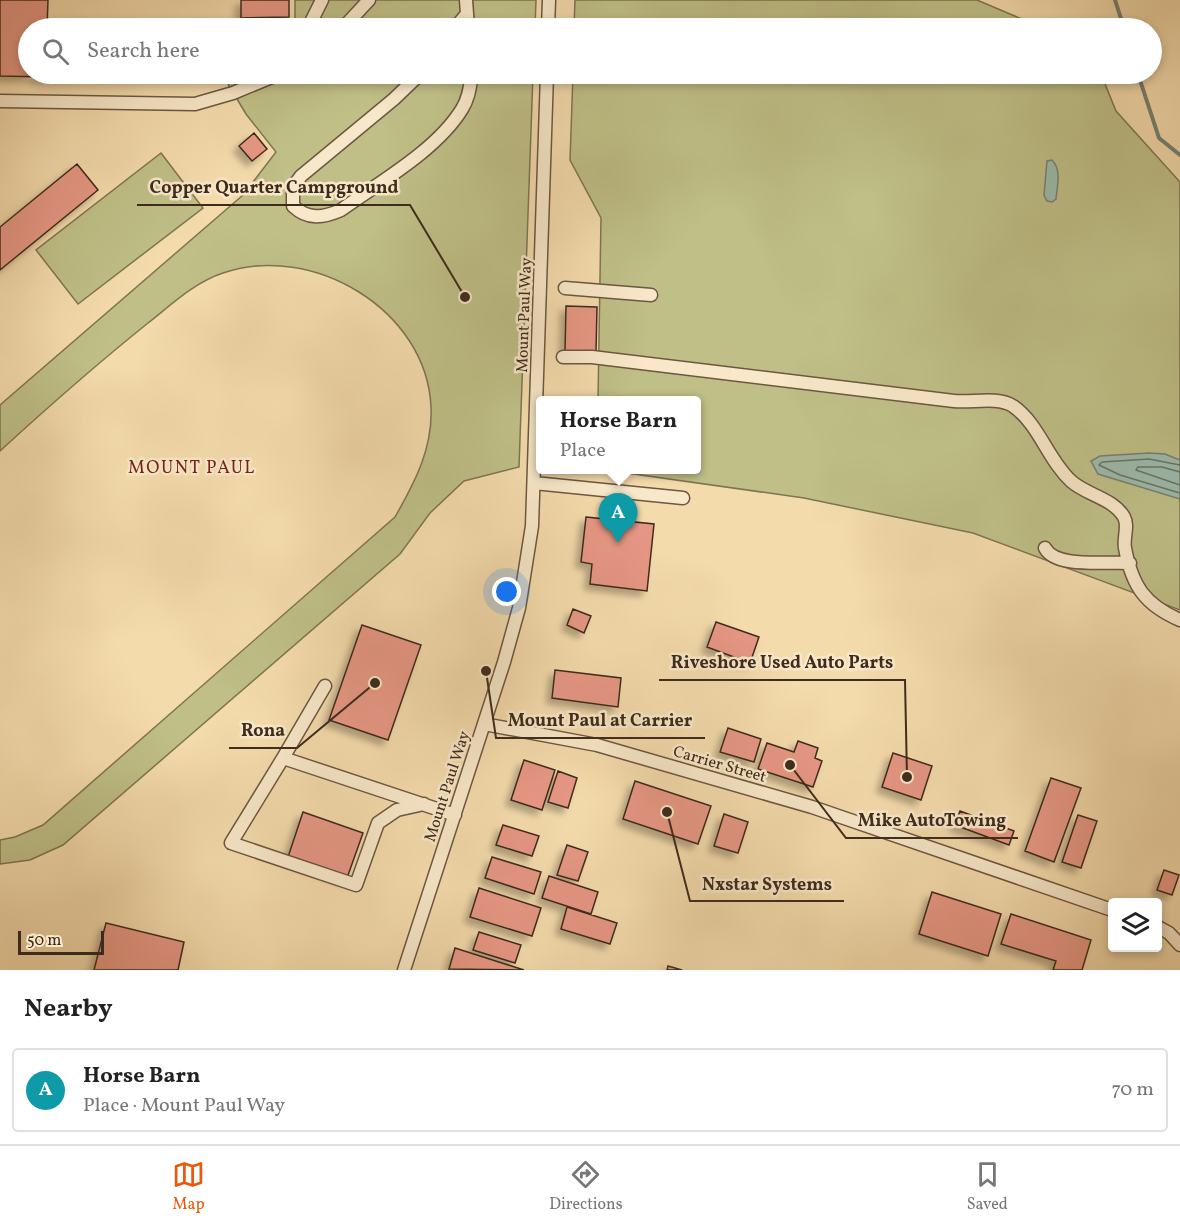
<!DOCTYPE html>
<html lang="en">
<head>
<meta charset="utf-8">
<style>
	body { margin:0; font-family:Vollkorn,serif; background:#f6f6f6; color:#222 }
	.controls { position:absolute; right:18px; bottom:18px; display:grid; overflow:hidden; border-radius:6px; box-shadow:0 3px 9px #0003 }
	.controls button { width:54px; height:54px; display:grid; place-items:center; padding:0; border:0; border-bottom:2px solid #e0e0e0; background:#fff; color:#222; font:30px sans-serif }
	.scale { position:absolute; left:18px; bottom:15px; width:86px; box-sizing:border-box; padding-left:6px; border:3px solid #3e2b1d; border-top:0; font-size:16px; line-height:21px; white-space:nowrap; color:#3e2b1d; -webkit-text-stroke:4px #f8e8c9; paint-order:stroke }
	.you { position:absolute; left:507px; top:592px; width:21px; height:21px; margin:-15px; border:4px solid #fff; border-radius:50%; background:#1a73e8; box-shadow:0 0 0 9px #1a73e833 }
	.badge { display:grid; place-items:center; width:39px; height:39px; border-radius:50%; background:#ea580c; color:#fff; font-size:20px; font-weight:700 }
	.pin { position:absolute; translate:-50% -50px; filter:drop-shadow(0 2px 3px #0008) }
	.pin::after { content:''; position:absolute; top:32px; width:21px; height:18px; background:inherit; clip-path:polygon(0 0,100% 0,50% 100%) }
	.popup { position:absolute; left:536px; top:396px; width:165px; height:78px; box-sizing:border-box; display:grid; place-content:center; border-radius:6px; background:#fff; filter:drop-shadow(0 2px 4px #0005); font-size:20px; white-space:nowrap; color:#767676 }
	.popup b { font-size:22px; color:#222 }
	.popup::after { content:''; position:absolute; left:50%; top:100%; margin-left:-12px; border:12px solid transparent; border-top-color:#fff }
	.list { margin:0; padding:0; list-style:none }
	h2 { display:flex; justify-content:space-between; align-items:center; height:78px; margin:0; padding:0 24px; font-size:26px }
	h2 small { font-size:20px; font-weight:400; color:#767676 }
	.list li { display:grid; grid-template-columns:39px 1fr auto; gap:18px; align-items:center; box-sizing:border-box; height:84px; margin:0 12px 12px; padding:0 12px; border:2px solid #e0e0e0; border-radius:6px }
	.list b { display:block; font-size:22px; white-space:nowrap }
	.list p { margin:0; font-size:20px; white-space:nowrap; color:#767676 }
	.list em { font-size:20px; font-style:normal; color:#767676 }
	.icon { flex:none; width:33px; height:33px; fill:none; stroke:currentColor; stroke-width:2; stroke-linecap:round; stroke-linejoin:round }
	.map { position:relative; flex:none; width:1180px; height:970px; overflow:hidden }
	.search { position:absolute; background:#fff; box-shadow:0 3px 9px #0003; left:18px; right:18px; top:18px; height:66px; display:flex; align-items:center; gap:15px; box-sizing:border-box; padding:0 21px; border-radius:33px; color:#767676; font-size:22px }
	.sheet { height:174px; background:#fff }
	nav { display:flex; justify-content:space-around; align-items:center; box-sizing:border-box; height:84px; border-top:2px solid #e0e0e0; background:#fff; font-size:16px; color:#767676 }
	nav a { display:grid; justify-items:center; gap:3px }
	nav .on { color:#ea580c }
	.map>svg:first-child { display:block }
	.green { fill:#bfbf87; stroke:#7e7552; stroke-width:1.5 }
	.water { fill:#9cbbad; stroke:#768173; stroke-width:1.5 }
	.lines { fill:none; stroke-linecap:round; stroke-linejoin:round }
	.shore { stroke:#6d7365; stroke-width:1.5 }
	.stream { stroke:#768173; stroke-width:4 }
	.building { fill:#e69784; stroke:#3e2b1d; stroke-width:1.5; filter:url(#shadow) }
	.minor-casing { stroke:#6c5741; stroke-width:15 }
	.minor { stroke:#f8e8c9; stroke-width:12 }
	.labels { text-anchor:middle; stroke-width:5; stroke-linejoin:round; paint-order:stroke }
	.street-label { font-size:16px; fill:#3e2b1d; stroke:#f8e8c9 }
	.neighbourhood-label { font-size:18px; letter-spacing:1.5px; fill:#7a1f14; stroke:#f8e8c9 }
	.leader { fill:none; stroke:#3e2b1d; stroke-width:2 }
	.callout-dot { fill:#3e2b1d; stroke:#f8e8c9; stroke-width:2 }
	.callout-label { font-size:18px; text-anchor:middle; font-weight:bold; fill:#3e2b1d; stroke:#f8e8c9; stroke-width:5; stroke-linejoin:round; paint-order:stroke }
</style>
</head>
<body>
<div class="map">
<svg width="1180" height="970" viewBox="0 0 1180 970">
	<defs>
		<filter id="shadow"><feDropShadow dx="-5.5" dy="5.5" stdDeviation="3" flood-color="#0004"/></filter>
	</defs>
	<rect width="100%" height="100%" fill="#f4dbac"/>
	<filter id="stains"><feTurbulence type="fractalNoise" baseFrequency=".00333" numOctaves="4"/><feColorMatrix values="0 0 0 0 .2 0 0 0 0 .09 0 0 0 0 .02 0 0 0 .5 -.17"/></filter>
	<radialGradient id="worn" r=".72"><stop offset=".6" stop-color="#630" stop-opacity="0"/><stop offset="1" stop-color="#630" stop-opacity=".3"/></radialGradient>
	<!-- green -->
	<path class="green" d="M295 0H536L535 28H295Z
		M575 0H977L1043 28H574Z
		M222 74H533L519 467 464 481 430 513 400 554 63 845 30 860 0 864V840L15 837 43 825 395 517C415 482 433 448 431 407 427 310 312 242 223 273 195 282 171 305 148 323 97 364 48 407 0 451V405L243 195 276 152 246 114Z
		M573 74H1101L1116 111 1180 182V610L973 533 804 498 605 470H696V400H598L601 218 570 160Z
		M161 153 203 208 78 304 36 250Z"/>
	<!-- water -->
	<path class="water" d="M1052 160C1062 170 1057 187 1056 199L1052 202 1047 201 1044 195 1047 161Z
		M1149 453 1165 454 1180 460V499L1098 474 1091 461 1100 456Z"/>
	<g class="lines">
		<!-- shore -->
		<path class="shore" d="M1180 465 1149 459 1102 462 1099 465 1120 475 1180 493
			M1180 472 1162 467H1138L1136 470 1180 485"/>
		<!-- stream -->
		<path class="stream" d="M1115 0 1124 28
			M1138 74 1159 138 1180 155"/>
	</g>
	<!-- building -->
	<path class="building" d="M0 0H48L47 28H28V74H47V77L0 76Z
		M241 0H289V17L241 18Z
		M254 133 267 149 252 161 239 146Z
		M77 164 98 190 0 270V227Z
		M566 306 597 307 596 352 565 351Z
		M586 517 654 524 647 591 590 584 592 564 581 562Z
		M573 609 591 616 584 633 567 625Z
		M716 622 759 637 750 663 707 647Z
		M362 625 421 645 388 740 329 720Z
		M555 670 621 678 618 707 552 698Z
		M728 728 761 739 754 762 720 752Z
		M798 741 818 748 815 758 822 761 813 787 758 769 767 743 794 752Z
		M893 753 932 766 921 800 882 787Z
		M524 760 555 770 542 810 511 800Z
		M558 771 577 778 568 808 548 802Z
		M1051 778 1081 788 1054 862 1025 851Z
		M635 781 711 806 698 844 623 819Z
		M960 811 1014 831 1009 845 955 825Z
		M303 812 363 833 347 878 288 857Z
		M724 814 748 822 738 853 714 846Z
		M1078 815 1097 821 1081 868 1062 862Z
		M503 825 539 836 532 856 496 845Z
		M567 845 588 852 578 881 557 875Z
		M492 857 541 872 534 894 485 878Z
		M1164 870 1179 875 1172 895 1157 890Z
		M549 876 598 892 591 914 542 898Z
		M479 888 541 908 532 936 470 917Z
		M932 892 1001 914 988 956 919 934Z
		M567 907 617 923 610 944 561 929Z
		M1011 914 1091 940 1082 970H1053L1056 961 1001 944Z
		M106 923 184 942 178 970H94Z
		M479 932 521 945 515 963 473 950Z
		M455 948 524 970 449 969Z
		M668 966 682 970H667Z"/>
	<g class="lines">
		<defs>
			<path id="minor" d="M466 0 468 28
				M308 28 322 0
				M343 28 369 0
				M455 28 467 14
				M548 28 549 0
				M420 74 394 99 301 176 293 187V206C308 220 323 218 341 210 380 182 437 150 462 109 469 98 470 86 472 74
				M0 101 195 104 233 93 279 74
				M565 288 651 295
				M563 357H592L954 401C972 403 997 396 1013 406 1039 424 1048 460 1071 481 1086 495 1113 498 1124 517 1129 526 1123 538 1125 548 1132 586 1145 605 1180 620
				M534 483 683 498
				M1045 548C1056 569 1107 561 1130 563
				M325 686 283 758 455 815
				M484 724 597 745 812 807 1112 910
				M283 758 231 843 356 885 378 823 397 810 424 804
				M1158 927 1169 933 1180 945
				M404 970 504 662 519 608 532 526 547 74"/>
		</defs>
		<!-- minor casing -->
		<use href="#minor" class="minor-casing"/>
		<!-- minor -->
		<use href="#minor" class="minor"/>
	</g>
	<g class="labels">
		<!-- street labels -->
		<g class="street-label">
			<text transform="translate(523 315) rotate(-88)" y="6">Mount Paul Way</text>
			<text transform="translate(720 763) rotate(16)" y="6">Carrier Street</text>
			<text transform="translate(446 786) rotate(-72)" y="6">Mount Paul Way</text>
		</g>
		<!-- neighbourhood labels -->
		<g class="neighbourhood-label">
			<text x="192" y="473">MOUNT PAUL</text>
		</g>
	</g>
	<!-- callouts -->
	<path class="leader" d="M465 297L410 205H137M907 777L905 680H659M486 671L496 738H705M375 683L297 748H229M790 765L846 838H1018M667 812L690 901H844"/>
	<g class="callout-dot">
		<circle cx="465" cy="297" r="6"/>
		<circle cx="907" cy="777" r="6"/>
		<circle cx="486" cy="671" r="6"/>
		<circle cx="375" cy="683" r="6"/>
		<circle cx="790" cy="765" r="6"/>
		<circle cx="667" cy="812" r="6"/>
	</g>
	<g class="callout-label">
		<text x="274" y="193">Copper Quarter Campground</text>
		<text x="782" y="668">Riveshore Used Auto Parts</text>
		<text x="600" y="726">Mount Paul at Carrier</text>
		<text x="263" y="736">Rona</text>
		<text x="932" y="826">Mike AutoTowing</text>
		<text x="767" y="890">Nxstar Systems</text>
	</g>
	<rect width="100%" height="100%" filter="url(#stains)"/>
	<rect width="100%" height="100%" fill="url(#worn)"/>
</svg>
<div class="controls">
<button><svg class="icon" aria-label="layers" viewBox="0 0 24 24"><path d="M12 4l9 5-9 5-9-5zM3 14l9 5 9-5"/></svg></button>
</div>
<div class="scale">50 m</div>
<div class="you"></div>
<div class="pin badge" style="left:618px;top:543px;background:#0f9aa8">A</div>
<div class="popup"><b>Horse Barn</b>Place</div>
<div class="search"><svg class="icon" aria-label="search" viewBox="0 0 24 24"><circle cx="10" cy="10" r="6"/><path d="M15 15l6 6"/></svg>Search here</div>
</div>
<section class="sheet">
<h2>Nearby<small></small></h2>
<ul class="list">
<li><span class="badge" style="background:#0f9aa8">A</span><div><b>Horse Barn</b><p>Place · Mount Paul Way</p></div><em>70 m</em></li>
</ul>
</section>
<nav>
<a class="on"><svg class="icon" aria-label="map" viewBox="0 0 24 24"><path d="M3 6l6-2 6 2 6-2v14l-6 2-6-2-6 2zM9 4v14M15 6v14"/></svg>Map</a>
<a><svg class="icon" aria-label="directions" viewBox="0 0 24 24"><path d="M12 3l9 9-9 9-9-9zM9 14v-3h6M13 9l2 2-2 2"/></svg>Directions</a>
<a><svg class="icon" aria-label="saved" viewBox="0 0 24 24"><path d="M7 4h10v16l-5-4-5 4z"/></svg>Saved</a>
</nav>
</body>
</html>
